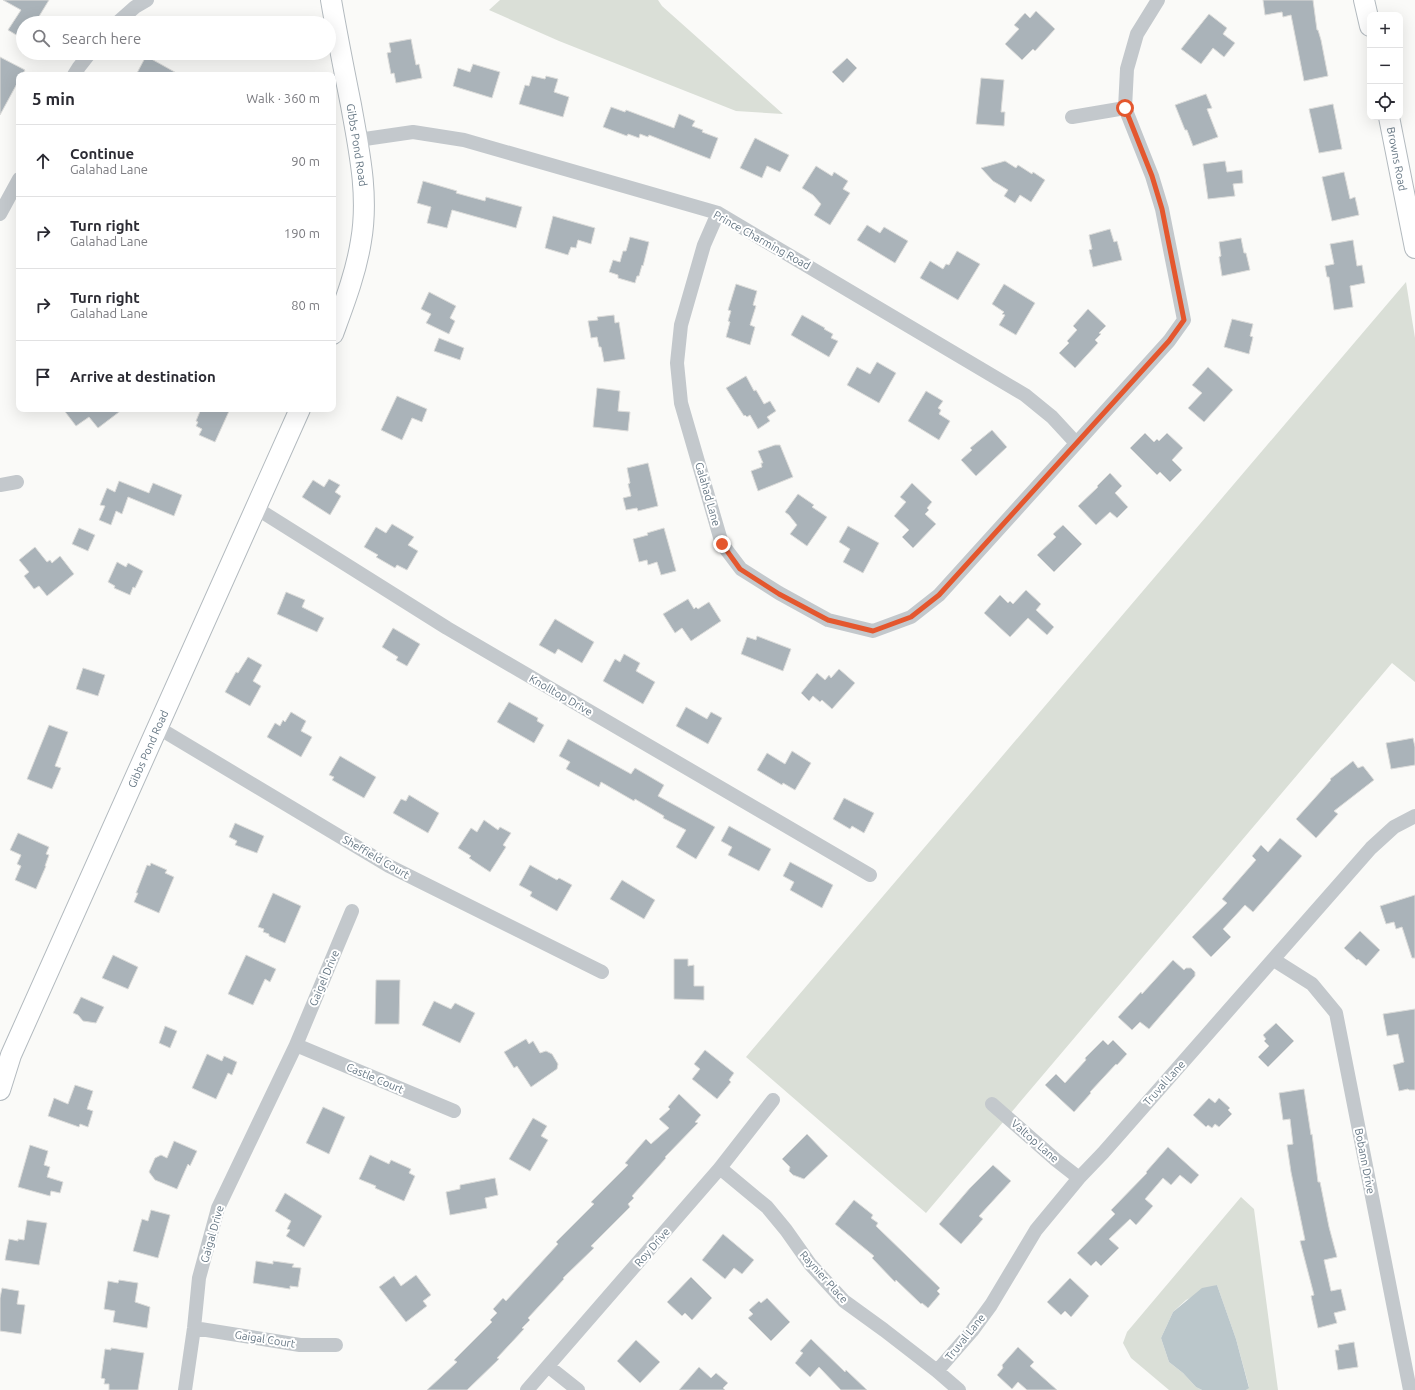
<!DOCTYPE html>
<html lang="en">
<head>
<meta charset="utf-8">
<style>
	body { margin:0; font-family:Ubuntu,sans-serif; background:#f7f7f7; color:#2b2b33 }
	.controls { position:absolute; right:12px; top:12px; display:grid; overflow:hidden; border-radius:8px; box-shadow:0 4px 16px #0002 }
	.controls button { width:36px; height:36px; display:grid; place-items:center; padding:0; border:0; border-bottom:1px solid #e1e1e2; background:#fff; color:#2b2b33; font:20px sans-serif }
	.stop { position:absolute; width:12px; height:12px; margin:-9px; border:3px solid #e4572e; border-radius:50%; background:#fff }
	.stop.end { background:#e4572e; border-color:#fff; box-shadow:0 1px 4px #0008 }
	.list { margin:0; padding:0; list-style:none }
	h2 { display:flex; justify-content:space-between; align-items:center; height:52px; margin:0; padding:0 16px; font-size:17px }
	h2 small { font-size:13px; font-weight:400; color:#7c7c81 }
	.list li { display:grid; grid-template-columns:26px 1fr auto; gap:12px; align-items:center; box-sizing:border-box; height:72px; padding:0 16px; border-top:1px solid #e1e1e2 }
	.list b { display:block; font-size:15px; white-space:nowrap }
	.list p { margin:0; font-size:13px; white-space:nowrap; color:#7c7c81 }
	.list em { font-size:13px; font-style:normal; color:#7c7c81 }
	.icon { flex:none; width:22px; height:22px; fill:none; stroke:currentColor; stroke-width:2; stroke-linecap:round; stroke-linejoin:round }
	.map { position:relative; flex:none; width:1415px; height:1390px; overflow:hidden }
	.search { position:absolute; background:#fff; box-shadow:0 4px 16px #0002; left:16px; top:16px; width:320px; height:44px; display:flex; align-items:center; gap:10px; box-sizing:border-box; padding:0 14px; border-radius:22px; color:#7c7c81; font-size:15px }
	.panel { position:absolute; background:#fff; box-shadow:0 4px 16px #0002; left:16px; top:72px; width:320px; height:340px; border-radius:8px }
	.map>svg:first-child { display:block }
	.green { fill:#dadfd7 }
	.water { fill:#bbc7cb }
	.building { fill:#aab3b9; stroke:#dcdcda }
	.lines { fill:none; stroke-linecap:round; stroke-linejoin:round }
	.secondary-casing { stroke:#b3babf; stroke-width:22 }
	.street { stroke:#c3c8cc; stroke-width:14 }
	.secondary { stroke:#fff; stroke-width:20 }
	.route { stroke:#e4572e; stroke-width:5 }
	.labels { text-anchor:middle; stroke-width:4; stroke-linejoin:round; paint-order:stroke }
	.street-label { font-size:11px; fill:#657683; stroke:#fff }
</style>
</head>
<body>
<div class="map">
<svg width="1415" height="1390" viewBox="0 0 1415 1390">
	<rect width="100%" height="100%" fill="#fafaf8"/>
	<!-- green -->
	<path class="green" d="M500 0H658L662 6 783 114 736 111 559 41 489 10Z
		M1406 282 1415 338V682L1392 663 926 1213 746 1057Z
		M1241 1197 1254 1209 1278 1390H1246L1249 1387 1236 1339 1217 1285 1186 1300 1173 1312 1161 1338 1169 1362 1183 1373 1196 1387 1202 1390H1169L1131 1358 1123 1343 1127 1332Z"/>
	<!-- water -->
	<path class="water" d="M1217 1285 1236 1339 1249 1388 1246 1390H1202L1196 1387 1183 1373 1169 1362 1161 1338 1173 1312 1202 1288Z"/>
	<!-- building -->
	<path class="building" d="M3 0H49L35 23H23V39L8 30 21 10Z
		M1263 0H1313L1317 30H1318L1321 40 1328 76 1304 81 1291 15 1283 17 1282 12 1265 15Z
		M1036 11 1055 29 1035 51 1033 49 1022 60 1005 44 1019 29 1014 25 1025 13 1030 18Z
		M1209 14 1227 28 1223 34 1235 43 1224 57 1213 48 1201 64 1181 49Z
		M411 39 416 65 419 64 422 78 396 83 394 73 391 74 387 53 391 52 389 43Z
		M146 56 180 75H136Z
		M0 57 25 70 22 75H19V80L0 115Z
		M847 58 857 68 843 83 832 72Z
		M473 64 500 72 492 98 453 86 458 68 470 72Z
		M532 76 545 79 546 76 558 79 554 92 569 97 563 117 519 104 525 85 529 86Z
		M981 78 1004 80 1001 112H1005L1004 126 976 124Z
		M1206 94 1212 108 1207 109 1218 137 1193 146 1187 130H1185L1175 105Z
		M1333 104 1342 149 1319 153 1309 109Z
		M611 107 625 112 626 110 674 128 679 114 695 121 692 126 703 130 702 132 718 138 710 159 649 135 648 137 640 134 639 138 628 134 627 136 603 127Z
		M755 138 789 155 780 172 767 166 762 178 740 168Z
		M1005 161 1016 168 1018 165 1032 174 1033 172 1045 180 1031 202 1020 195 1015 203 1004 196 1008 190 993 181 981 168Z
		M1225 161 1227 172 1242 170 1243 183 1233 184 1235 196 1208 199 1203 164Z
		M816 166 832 176 834 172 848 181 843 189 850 193 830 225 814 215 821 204 813 195 802 188Z
		M1344 172 1350 199 1355 197 1359 215 1332 221 1322 177Z
		M423 181 457 191 456 193 485 201 486 197 522 207 516 228 452 210 447 228 427 223 431 207 417 203Z
		M553 216 595 228 591 244 578 240 576 248 571 247 568 255 545 248Z
		M867 225 880 233 884 227 908 241 895 263 857 240Z
		M1110 229 1114 242 1117 241 1122 260 1093 267 1089 250 1092 249 1089 235Z
		M630 237 649 242 643 266 642 265 639 276H637L635 283 618 278V275L609 272 613 260 620 262 623 251H626Z
		M1241 238 1244 253H1246L1250 270 1222 276 1219 257 1221 256 1219 242Z
		M1353 240 1357 266 1362 265 1365 283 1350 286 1353 307 1334 310 1329 277H1327L1325 266 1334 264 1330 244Z
		M957 251 980 264 958 300 920 278 930 261 943 269 946 264 949 265Z
		M736 284 757 291 753 305 756 306 750 325 755 327 750 345 726 337 730 322 728 321 731 311 728 310Z
		M1004 284 1035 303 1016 335 999 325 1005 315 1002 314 1004 312 992 304Z
		M429 292 456 306 450 318 455 321 449 334 426 323 431 314 421 309Z
		M1088 309 1106 326 1099 333 1101 334 1095 340 1098 343 1075 368 1059 353 1069 343 1067 341 1077 330 1073 326Z
		M614 315 615 323 619 322 625 359 604 362 601 347H599L597 337 591 338 588 321 598 320 597 317Z
		M802 315 825 328 824 329 833 334 831 338 838 341 829 357 791 335Z
		M1232 319 1253 324 1250 336 1253 337 1249 354 1224 347Z
		M439 338 464 348 460 360 434 351Z
		M877 362 896 373 879 403 847 385 857 367 870 374Z
		M1208 367 1233 390 1204 422 1188 408 1202 393 1192 385Z
		M746 376 754 391 756 390 764 404 770 401 776 411 767 417 770 421 758 429 750 415 747 417 745 415 744 416 726 388Z
		M597 388 620 391 618 411 630 412 628 431 593 427Z
		M926 391 943 401 938 408 941 410 939 414 950 421 939 440 908 421Z
		M397 396 427 409 422 422 412 418 402 440 381 430Z
		M63 409H123L98 428 89 417 76 426Z
		M201 409H230L215 442 199 435 202 429 196 426 198 422 196 421Z
		M992 430 1007 447 976 476 961 460 972 450 970 448Z
		M1145 433 1154 442 1157 439 1159 441 1167 433 1183 448 1172 460 1182 470 1170 482 1160 472 1157 475 1130 448Z
		M775 445H780L793 477 758 491 751 471 762 467 761 463H763L758 451Z
		M648 463 658 506 638 511 637 508 626 510 623 498 631 496 628 484 630 483 627 468Z
		M1110 473 1122 486 1115 493 1128 507 1117 518 1110 512 1096 525 1078 506 1098 487 1097 486Z
		M329 479 340 485 335 492 341 496 330 515 302 497 313 480 324 487Z
		M119 481 149 493 153 483 182 495 174 516 128 497 122 514 116 511 111 525 99 520 105 506 100 505 107 488 115 492Z
		M912 483 932 502 927 508 929 510 925 514 936 524 913 548 902 537 909 530 894 516 906 502 900 497Z
		M798 494 814 505 812 507 827 517 807 546 790 534 797 525 789 515 785 512Z
		M392 524 414 537 408 545 418 551 407 570 397 565 395 568 376 557 378 555 364 547 376 527 386 533Z
		M1063 525 1082 544 1054 572 1037 555 1056 537 1053 534Z
		M848 526 879 543 863 573 843 562 850 549 839 542Z
		M79 528 95 535 88 551 72 544Z
		M664 528 676 571 661 575 657 562 648 565 647 560 639 562 633 539 648 535 647 533Z
		M35 547 47 562 50 560 52 563 60 556 74 574 47 596 39 586 34 589 24 576 29 572 19 560Z
		M117 562 126 567 128 563 143 571 135 588 133 587 130 595 114 588 115 586 108 582Z
		M1026 590 1041 604 1036 610 1054 627 1047 635 1028 618 1010 637 984 613 1000 595 1008 603 1010 601 1013 604Z
		M286 592 305 600 302 607 324 618 317 632 277 614Z
		M688 599 694 609 696 607 698 609 709 602 721 621 691 641 682 628 675 633 663 614Z
		M555 619 594 642 582 663 558 649 555 654 539 645Z
		M393 628 420 644 407 666 396 660 398 657 382 647Z
		M757 636 791 649 783 671 741 654 747 637 756 640Z
		M624 654 640 663 636 671 655 682 643 704 603 681 615 659 620 662Z
		M248 657 262 665 253 681 261 686 250 706 225 692 236 672 238 673Z
		M83 668 105 675 98 696 76 689Z
		M839 669 855 683 832 709 822 700 820 702 813 696 809 701 801 693 817 673 825 680 829 675 831 678Z
		M509 702 538 718 537 721 544 725 534 743 497 722Z
		M686 707 707 719 711 712 722 718 708 744 676 726Z
		M291 712 306 721 301 731 312 737 301 757 267 737 275 723 280 726 283 720 285 722Z
		M49 725 68 732 55 766 61 768 52 789 27 779Z
		M1413 738 1415 747V765L1391 769 1386 743Z
		M568 739 631 774 635 768 664 785 658 796 715 827 696 859 676 847 686 830 663 818 664 816 635 799 634 801 601 782 599 787 566 769 570 762 559 756Z
		M792 751 811 763 795 790 783 783 782 785 757 770 767 753 785 764Z
		M340 756 376 777 364 798 332 780 334 777 329 775Z
		M1353 761 1358 768 1363 766 1374 780 1334 811 1338 814 1316 838 1296 819 1331 780 1330 779Z
		M409 795 439 813 428 833 393 813 401 799 406 801Z
		M844 798 874 813 864 833 852 826 850 829 833 819Z
		M484 820 498 830 500 827 511 833 503 845 506 847 490 872 469 858 471 856 458 848 471 828 477 832Z
		M235 823 264 836 257 853 235 845 237 841 229 837Z
		M729 826 771 849 759 871 728 855 732 847 721 841Z
		M18 833 49 847 46 854 49 855 45 866H46L36 889 15 880 21 866 17 864 21 855 10 850Z
		M1280 838 1302 856 1253 912 1245 905 1223 929 1231 937 1211 957 1192 937 1227 903 1222 899 1256 860 1252 856 1261 845 1268 852Z
		M790 862 833 885 822 908 790 890 794 882 783 876Z
		M151 863 167 870 165 873 174 877 159 913 134 902 138 893H136L147 865 150 866Z
		M530 865 557 880 559 878 572 885 557 911 530 896 532 892 519 885Z
		M622 880 655 900 644 919 610 899Z
		M273 893 301 906 285 943 269 936V934L263 932 264 929 258 927Z
		M1415 895V958H1412L1402 927 1396 929 1394 922 1386 924 1380 906Z
		M1360 931 1380 950 1366 966 1358 959 1357 960 1344 948Z
		M113 955 138 967 128 989 102 978Z
		M246 955 276 969 270 982 265 979 253 1005 228 994Z
		M674 959H688V966L694 965V986H704V1000L674 999Z
		M1173 960 1184 970 1186 968H1191L1195 972V976L1149 1029 1140 1022 1132 1030 1118 1017 1141 992 1142 994Z
		M376 980H400L399 1024H375Z
		M81 997 104 1007 96 1023 83 1021 78 1015 73 1013Z
		M434 1001 451 1009 455 1003 475 1013 460 1043 422 1025Z
		M1415 1009V1090H1409L1408 1089 1399 1091 1393 1065 1404 1062 1398 1034 1387 1036 1383 1014Z
		M1276 1023 1294 1041 1268 1067 1258 1057 1269 1046 1264 1041 1266 1039 1263 1035Z
		M165 1026 177 1031 170 1048 159 1043Z
		M526 1039 529 1044 533 1041 540 1053 546 1051 552 1054 558 1064 557 1069 531 1087 517 1066 514 1068 504 1052Z
		M1103 1040 1108 1045 1113 1040 1127 1054 1117 1065 1116 1064 1090 1092 1091 1093 1074 1112 1045 1085 1056 1074 1065 1083 1086 1060 1085 1058Z
		M705 1050 734 1073 729 1080 731 1082 717 1099 692 1079 700 1069 694 1064Z
		M207 1054 222 1061 224 1056 237 1062 232 1075 228 1073 216 1099 192 1088Z
		M75 1085 93 1091 87 1109 93 1111 88 1127 80 1124 79 1127 48 1116 54 1098 68 1104Z
		M1304 1089 1311 1135 1312 1134 1318 1182H1320L1329 1227 1337 1257 1324 1260 1331 1291 1341 1289 1346 1310 1334 1313 1337 1323 1318 1328 1311 1296 1314 1295 1300 1241 1305 1240 1291 1172 1287 1145 1293 1144 1290 1119 1283 1120 1279 1093Z
		M679 1094 701 1115 695 1122 698 1123 665 1157 666 1158 632 1196 634 1198 628 1204 630 1207 591 1246 594 1248 563 1278 564 1279 528 1318 530 1320 522 1328 524 1329 497 1358 499 1359 467 1390H427L457 1362 454 1360 492 1322 490 1320 497 1313 493 1309 503 1298 506 1301 558 1244 556 1242 594 1204 591 1202 628 1165 625 1163 646 1139 651 1144 669 1128 659 1119 670 1109 668 1107Z
		M1209 1098 1215 1103 1219 1098 1230 1108 1228 1110 1232 1114 1219 1127 1215 1124 1212 1128 1208 1125 1206 1127 1193 1115Z
		M323 1107 345 1117 329 1154 306 1143Z
		M533 1118 547 1126 541 1136 548 1140 530 1171 509 1159Z
		M807 1134 828 1156 804 1179 793 1175 789 1171 790 1167 782 1159Z
		M174 1141 197 1151 190 1166 188 1164 177 1189 155 1180 149 1172 155 1158 161 1155 167 1158Z
		M30 1145 48 1151 44 1165 50 1167 47 1177 63 1182 60 1193 51 1191 50 1196 18 1187Z
		M1168 1147 1199 1175 1191 1184 1180 1175 1171 1185 1163 1178 1145 1199 1153 1206 1136 1225 1130 1219 1109 1239 1119 1248 1101 1266 1096 1261 1091 1266 1077 1253 1115 1214 1111 1210 1147 1173 1146 1172Z
		M370 1155 389 1164 391 1160 411 1169 409 1173 415 1176 404 1201 375 1188 376 1186 359 1179Z
		M993 1165 1011 1181 979 1216 983 1219 961 1244 939 1224 970 1188Z
		M495 1178 498 1195 485 1198 487 1208 450 1215 446 1192 460 1189V1185Z
		M285 1193 322 1216 304 1247 286 1236 290 1230 287 1229 291 1221 275 1211Z
		M854 1200 873 1215 871 1218 878 1223 876 1226 940 1288 937 1291 940 1294 928 1308 922 1303 921 1304 896 1280 895 1282 872 1258 874 1256 835 1224Z
		M151 1210 170 1215 158 1258 133 1251 142 1219 148 1221Z
		M27 1220 47 1223 39 1265 5 1260 9 1239 18 1241V1239L24 1240Z
		M723 1234 754 1260 742 1274 734 1268 725 1279 702 1260Z
		M256 1261 273 1264V1261L294 1264 292 1267 301 1268 298 1287 290 1286V1289L253 1283Z
		M416 1275 431 1295 423 1301 427 1306 406 1322 379 1287 394 1276 401 1286Z
		M691 1277 712 1298 692 1320 685 1313 682 1316 667 1302Z
		M1070 1278 1089 1296 1071 1317 1065 1311 1061 1315 1047 1302Z
		M119 1280 138 1283 135 1302 150 1307 147 1328 113 1322 115 1311 104 1309 108 1281 118 1283Z
		M2 1288 19 1291 17 1304 25 1305 21 1334 0 1331V1298Z
		M767 1298 790 1322 771 1341 748 1318 753 1314 749 1310 759 1301 761 1303Z
		M811 1339 845 1372 846 1370 867 1390H841L819 1367 810 1377 795 1363 803 1353 800 1351Z
		M636 1340 660 1362 640 1383 617 1361Z
		M1354 1342 1358 1367 1338 1370 1335 1350H1339L1338 1345Z
		M1018 1347 1034 1362 1030 1366 1057 1390H1027L1018 1382 1012 1389 997 1375 1003 1368 1002 1365Z
		M111 1348 144 1353 138 1390H109V1384H104L105 1379 101 1378 105 1349 111 1350Z
		M699 1367 711 1378 716 1373 728 1383 723 1388 725 1390H679Z"/>
	<g class="lines">
		<defs>
			<path id="secondary" d="M331 0C337 35 344 70 351 105 359 150 369 195 361 241 356 273 344 304 333 334
				M1364 0 1370 26
				M1389 117 1415 248
				M0 1090 11 1055 300 409"/>
		</defs>
		<!-- secondary casing -->
		<use href="#secondary" class="secondary-casing"/>
		<!-- street -->
		<path class="street" d="M117 23 135 7 147 0
			M74 75 79 67 90 53
			M1072 117 1125 108
			M358 140 413 132 464 140 718 213 1025 395 1052 417 1076 443
			M718 213 704 245 681 325 677 363 681 403 722 544 741 569 779 593 828 620 873 631 911 617 939 595 1169 341 1184 320 1162 209 1152 176 1125 108 1127 69 1137 34 1158 0
			M0 214 19 179
			M0 485 17 482
			M256 508 447 628 870 875
			M157 727 389 866 602 972
			M1274 960 1312 984 1336 1013 1410 1390
			M296 1045 454 1111
			M992 1104 1056 1160 1079 1178
			M720 1168 767 1207 786 1230 810 1264 844 1301 884 1330 937 1371 959 1390
			M194 1328 300 1345H336
			M549 1367 578 1390
			M937 1371 972 1331 991 1305 1036 1230 1079 1178 1103 1153 1371 848 1394 827 1415 816
			M185 1390 194 1328 199 1278 218 1208 296 1045 352 911
			M527 1390 720 1168 773 1100"/>
		<!-- secondary -->
		<use href="#secondary" class="secondary"/>
	</g>
	<g class="lines">
		<!-- route -->
		<path class="route" d="M722 544 740 569 779 594 828 620 873 631 911 617 939 595 1169 341 1184 320 1162 209 1152 176 1125 108"/>
	</g>
	<g class="labels">
		<!-- street labels -->
		<g class="street-label">
			<text transform="translate(357 145) rotate(81)" y="4">Gibbs Pond Road</text>
			<text transform="translate(1397 159) rotate(79)" y="4">Browns Road</text>
			<text transform="translate(762 240) rotate(29)" y="4">Prince Charming Road</text>
			<text transform="translate(708 494) rotate(74)" y="4">Galahad Lane</text>
			<text transform="translate(561 695) rotate(30)" y="4">Knolltop Drive</text>
			<text transform="translate(148 749) rotate(-66)" y="4">Gibbs Pond Road</text>
			<text transform="translate(376 857) rotate(30)" y="4">Sheffield Court</text>
			<text transform="translate(324 978) rotate(-67)" y="4">Gaigel Drive</text>
			<text transform="translate(375 1078) rotate(23)" y="4">Castle Court</text>
			<text transform="translate(1164 1083) rotate(-48)" y="4">Truval Lane</text>
			<text transform="translate(1035 1141) rotate(41)" y="4">Valtop Lane</text>
			<text transform="translate(1365 1161) rotate(79)" y="4">Bobann Drive</text>
			<text transform="translate(212 1234) rotate(-74)" y="4">Gaigal Drive</text>
			<text transform="translate(652 1247) rotate(-49)" y="4">Roy Drive</text>
			<text transform="translate(824 1277) rotate(48)" y="4">Raynier Place</text>
			<text transform="translate(965 1337) rotate(-51)" y="4">Truval Lane</text>
			<text transform="translate(265 1339) rotate(9)" y="4">Gaigal Court</text>
		</g>
	</g>
</svg>
<div class="controls">
<button>+</button>
<button>−</button>
<button><svg class="icon" aria-label="locate" viewBox="0 0 24 24"><circle cx="12" cy="12" r="6"/><path d="M12 2v4M12 18v4M2 12h4M18 12h4"/></svg></button>
</div>
<div class="stop" style="left:1125px;top:108px"></div>
<div class="stop end" style="left:722px;top:544px"></div>
<div class="search"><svg class="icon" aria-label="search" viewBox="0 0 24 24"><circle cx="10" cy="10" r="6"/><path d="M15 15l6 6"/></svg>Search here</div>
<section class="panel">
<h2>5 min<small>Walk · 360 m</small></h2>
<ul class="list">
<li><svg class="icon" aria-label="ahead" viewBox="0 0 24 24"><path d="M12 20V5M6 11l6-6 6 6"/></svg><div><b>Continue</b><p>Galahad Lane</p></div><em>90 m</em></li>
<li><svg class="icon" aria-label="right" viewBox="0 0 24 24"><path d="M7 20v-9h11M14 6l5 5-5 5"/></svg><div><b>Turn right</b><p>Galahad Lane</p></div><em>190 m</em></li>
<li><svg class="icon" aria-label="right" viewBox="0 0 24 24"><path d="M7 20v-9h11M14 6l5 5-5 5"/></svg><div><b>Turn right</b><p>Galahad Lane</p></div><em>80 m</em></li>
<li><svg class="icon" aria-label="arrive" viewBox="0 0 24 24"><path d="M6 21V4h12l-3 4 3 4H6"/></svg><div><b>Arrive at destination</b></div></li>
</ul>
</section>
</div>
</body>
</html>
